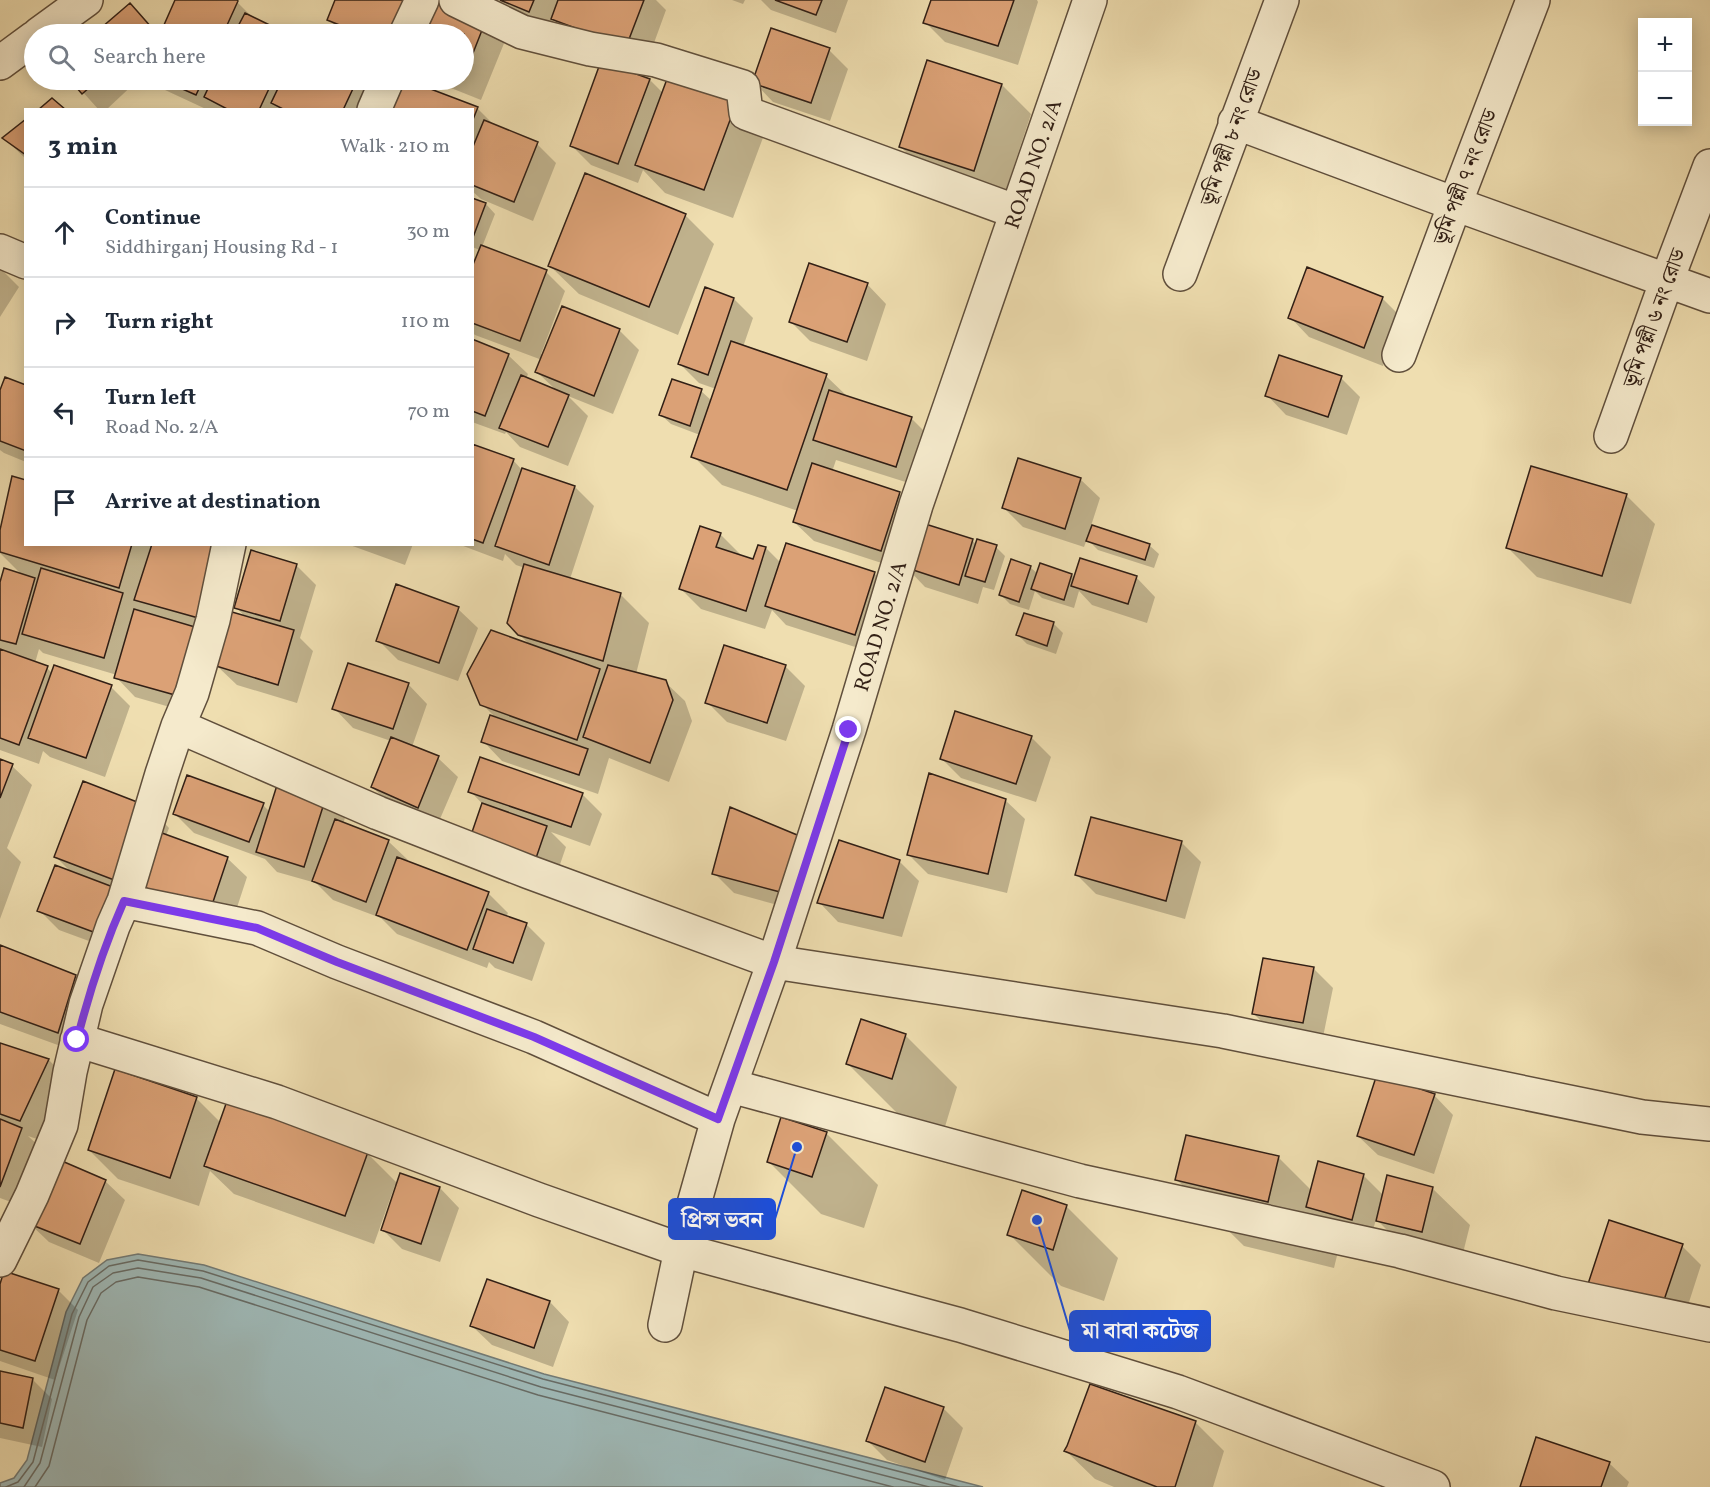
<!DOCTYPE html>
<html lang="en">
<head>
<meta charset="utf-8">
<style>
	body { margin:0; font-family:Vollkorn,"Noto Serif Bengali",serif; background:#f6f6f7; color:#1f2937 }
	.controls { position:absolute; right:18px; top:18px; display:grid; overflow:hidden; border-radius:0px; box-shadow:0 3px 15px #0003 }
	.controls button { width:54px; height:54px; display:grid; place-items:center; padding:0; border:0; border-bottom:2px solid #e0e1e3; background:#fff; color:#1f2937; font:30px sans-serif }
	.stop { position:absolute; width:18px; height:18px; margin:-14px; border:4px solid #7c3aed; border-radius:50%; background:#fff }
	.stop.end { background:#7c3aed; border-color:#fff; box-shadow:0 2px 6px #0008 }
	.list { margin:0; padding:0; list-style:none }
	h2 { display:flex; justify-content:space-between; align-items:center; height:78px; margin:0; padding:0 24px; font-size:26px }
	h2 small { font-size:20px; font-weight:400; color:#747a83 }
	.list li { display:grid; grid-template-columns:39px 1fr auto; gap:18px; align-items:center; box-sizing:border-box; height:90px; padding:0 24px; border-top:2px solid #e0e1e3 }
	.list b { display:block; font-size:22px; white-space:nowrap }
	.list p { margin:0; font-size:20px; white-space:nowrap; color:#747a83 }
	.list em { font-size:20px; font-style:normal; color:#747a83 }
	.icon { flex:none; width:33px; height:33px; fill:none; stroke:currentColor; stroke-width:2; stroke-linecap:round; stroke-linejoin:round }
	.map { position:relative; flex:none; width:1710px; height:1487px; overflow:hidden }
	.search { position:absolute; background:#fff; box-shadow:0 3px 15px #0003; left:24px; top:24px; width:450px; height:66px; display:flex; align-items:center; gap:15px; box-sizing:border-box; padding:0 21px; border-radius:33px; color:#747a83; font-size:22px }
	.panel { position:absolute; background:#fff; box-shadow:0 3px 15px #0003; left:24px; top:108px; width:450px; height:438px; border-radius:0px }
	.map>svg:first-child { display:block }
	.water { fill:#9fb9b7; stroke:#737b76; stroke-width:1.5 }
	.shadow { fill:#0003 }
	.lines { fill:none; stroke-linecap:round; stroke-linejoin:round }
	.shore { stroke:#686c66; stroke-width:1.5 }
	.building { fill:#dba176; stroke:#311f15; stroke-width:1.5 }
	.minor-casing { stroke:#604f3c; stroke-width:36 }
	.minor { stroke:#f5eacc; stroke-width:33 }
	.route { stroke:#7c3aed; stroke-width:8 }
	.labels { text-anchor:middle; stroke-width:5; stroke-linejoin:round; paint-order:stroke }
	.street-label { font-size:21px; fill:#311f15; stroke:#f5eacc }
	.leader { fill:none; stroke:#1d4ed8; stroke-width:2 }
	.callout-dot { fill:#1d4ed8; stroke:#f5eacc; stroke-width:2 }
	.callout { fill:#1d4ed8; stroke:#1d4ed8; stroke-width:2 }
	.callout-label { font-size:22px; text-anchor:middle; font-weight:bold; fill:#fff }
</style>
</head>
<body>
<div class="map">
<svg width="1710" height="1487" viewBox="0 0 1710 1487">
	<rect width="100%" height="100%" fill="#efdeb0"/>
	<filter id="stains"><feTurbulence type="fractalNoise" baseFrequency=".00333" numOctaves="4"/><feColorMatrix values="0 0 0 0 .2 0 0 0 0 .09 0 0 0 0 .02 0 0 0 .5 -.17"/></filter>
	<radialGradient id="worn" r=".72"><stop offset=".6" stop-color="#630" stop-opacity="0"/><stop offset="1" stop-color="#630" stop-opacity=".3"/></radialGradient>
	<!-- water -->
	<path class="water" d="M138 1254 204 1265 544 1374 983 1487H0V1483L14 1478 27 1460 66 1312 83 1278 107 1260Z"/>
	<!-- shadow -->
	<path class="shadow" d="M177 0H233L237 2 255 20 285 34H161Z
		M337 0H425L505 41 481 100 431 80H464V34H344L329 20Z
		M476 0H656L666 10 646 65 572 38 553 19 549 30Z
		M732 0H745L743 4Z
		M761 0H848L836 33 771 10Z
		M932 0H1037L1038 2 1018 65 945 42 925 22Z
		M130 5 158 34H97Z
		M829 50 848 69 830 121 773 102 754 82Z
		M928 62 1002 85 1031 114 1003 199 929 176 901 147Z
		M602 63 650 80 663 93 767 127 733 218 665 193 643 170 638 183 591 165 572 146Z
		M72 80H138L106 110H99Z
		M154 80H376L371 110H208L165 90Z
		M403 80 477 108 496 127 537 144 556 163 533 221 481 199 472 191V110H379Z
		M26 121V159L4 138Z
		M472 199 486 204 495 214 482 247 546 272 565 291 541 354 544 355 563 308 620 331 639 350 613 414 568 396 588 416 568 466 520 447 506 432 505 434 472 422V340L508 355 528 374 526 379 557 391 537 372 542 360 475 335 472 332V260L476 263 480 250 472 247Z
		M685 215 714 244 678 335 579 294 550 266Z
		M0 268 19 287 0 317Z
		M867 284 886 304 867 361 810 341 791 322Z
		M1382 298 1402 318 1383 366 1309 337 1290 317Z
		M734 299 753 318 743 347 826 376 849 398 911 418 931 438 915 485 836 460 832 472 899 493 919 513 900 569 814 541 794 522 798 511 722 485 693 456 700 435 671 424 661 415 701 391 712 401 716 389 699 383 680 364Z
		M1341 378 1360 397 1347 435 1286 415 1267 395Z
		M26 387V462L4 453 0 450V394Z
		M472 445 513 460 522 470 575 487 594 506 570 579 620 594 649 623 636 674 665 682 685 701 692 721 669 782 609 758 598 794 502 761 483 741 497 719 482 704 531 646 519 634 525 568 516 565 505 554 503 561 458 544H472Z
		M1080 479 1100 498 1091 526 1149 545 1159 554 1154 568 1098 550 1087 539 1084 547 1023 527 1004 508Z
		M1626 495 1655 524 1631 604 1537 577 1508 548Z
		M720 534 740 554 739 556 754 561 759 546 766 548 781 563 874 573 894 593 874 653 786 625 772 610 765 629 701 609 681 589Z
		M0 537 26 544H236L194 714 135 697 116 677 117 675 43 653 39 649 35 663 47 668 53 674 111 687 130 706 105 777 50 757 43 751 39 764 0 750V588L22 575 0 553Z
		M972 540 977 545 996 547 1005 556 994 590 983 587 978 604 925 587 906 567Z
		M347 544H413L405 565Z
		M296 565 316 585 300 638 313 651 297 703 237 685 217 666 246 618 236 607Z
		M1030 567 1038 574 1072 575 1075 578 1136 577 1155 597 1147 623 1092 605 1079 591 1074 608 1042 598 1035 591 1029 610 1010 604 1001 595Z
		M458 609 478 628 458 681 398 660 378 640Z
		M1025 614 1054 624 1063 633 1056 654 1027 644 1018 635Z
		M785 666 805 686 786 741 727 722 707 702Z
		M408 684 427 704 412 747 438 758 458 777 437 826 392 806 372 787 391 741 353 728 334 708Z
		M1031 737 1051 757 1036 802 961 778 942 759Z
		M0 761 12 766 32 785 7 848 21 862 0 919Z
		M470 791 582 794 602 814 590 846 551 832 566 847 555 879Z
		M325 798 345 818 343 824 388 841 408 860 407 863 488 893 508 913 506 917 526 924 545 943 532 981 495 968 489 962 487 968 397 934 381 918 333 900 316 883 277 872 265 859 194 833 175 814 263 805 270 812Z
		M1005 800 1025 819 1007 893 928 874 909 855Z
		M150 808 169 828 166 836 227 858 247 877 228 935 164 905 147 888 142 902 116 951 59 930 39 910 72 873 56 857Z
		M731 809 803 912 734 893 714 873Z
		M1182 843 1201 862 1185 919 1096 894 1077 875Z
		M899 861 919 881 902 937 838 922 819 902Z
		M0 947 76 976 95 996 77 1052 0 1024Z
		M1313 968 1333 988 1322 1042 1273 1033 1253 1013Z
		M905 1035 957 1087 944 1130 900 1116 848 1064Z
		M0 1044 49 1060 68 1080 40 1140 28 1136 41 1148 19 1205 0 1198Z
		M1434 1095 1453 1115 1434 1174 1378 1155 1358 1136Z
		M196 1098 221 1123 367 1153 398 1184 401 1175 440 1188 459 1208 440 1262 402 1249 383 1230 397 1186 395 1185 374 1244 234 1194 210 1171 199 1206 118 1179 89 1150Z
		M826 1133 878 1185 864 1228 821 1214 769 1162Z
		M1278 1157 1312 1191 1363 1175 1383 1195 1432 1188 1470 1225 1459 1269 1415 1258 1376 1219 1371 1238 1343 1231 1334 1268 1244 1246 1177 1180Z
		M105 1181 125 1200 99 1263 49 1242 29 1223Z
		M1066 1206 1118 1258 1104 1301 1061 1286 1009 1234Z
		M1610 1222 1682 1246 1701 1265 1681 1327Z
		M0 1289 58 1290 78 1310 55 1380 0 1361Z
		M550 1302 569 1322 553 1367 492 1345 472 1326Z
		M0 1373 32 1379 52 1399 42 1447 0 1438Z
		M943 1408 963 1428 945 1480 887 1460 868 1441Z
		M1195 1422 1224 1451 1213 1487H1114L1095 1479 1066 1451Z
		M1609 1463 1629 1482 1627 1487H1521Z"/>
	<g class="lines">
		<!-- shore -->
		<path class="shore" d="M6 1487 18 1482 33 1462 72 1314 88 1282 109 1266 138 1260 203 1271 543 1379 959 1487
			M24 1487 40 1463 79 1317 93 1287 113 1273 138 1268 201 1278 541 1387 929 1487
			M35 1487 49 1466 87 1320 101 1293 116 1282 138 1277 199 1287 538 1395 893 1487"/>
	</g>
	<!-- building -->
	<path class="building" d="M175 0H237L238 1 223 34H160Z
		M335 0H414L400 34H362L327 20Z
		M426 0H439L486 20 464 76V34H412Z
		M500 0H534L529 12Z
		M558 0H644L626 47 551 19Z
		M775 0H822L816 15Z
		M931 0H1014L998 46 923 23Z
		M130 3 152 28 146 34H94Z
		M245 13 288 34H234Z
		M771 28 830 48 811 103 752 83Z
		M927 60 1002 84 974 171 899 147Z
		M601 61 650 79 618 164 570 146Z
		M670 71 739 96 704 190 635 165Z
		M70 80H98L82 94Z
		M162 80H203L196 95Z
		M212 80H273L259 110H229L204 97Z
		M282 80H357L343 110H285L271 103Z
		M389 80H407L478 107 472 122V110H378Z
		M52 98 66 110H38Z
		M26 119V155L2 138Z
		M484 120 538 142 514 202 472 185V149Z
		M585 173 686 214 649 307 548 266Z
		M472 198 486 203 472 240Z
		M481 245 547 270 520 341 472 323V267Z
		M809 263 868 283 847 342 789 322Z
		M1307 267 1383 297 1364 348 1288 318Z
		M705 287 734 298 708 375 678 364Z
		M562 306 620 329 594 396 535 372Z
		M472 339 509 354 485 416 472 411Z
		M731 341 827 374 787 490 691 457Z
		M1279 355 1342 376 1328 417 1265 396Z
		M521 375 569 395 548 447 499 428Z
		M5 377 26 385V451L0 441V390Z
		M672 379 702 389 690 426 659 415Z
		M829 390 912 417 896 467 813 440Z
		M472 444 514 459 483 543 472 539Z
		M1018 458 1081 478 1065 529 1002 508Z
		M812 463 900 492 881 551 793 522Z
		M1531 466 1627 494 1602 576 1506 548Z
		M522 468 575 486 549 565 495 546Z
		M12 476 26 480V544H132L119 588 0 552V530Z
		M919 522 973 539 959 585 904 567Z
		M1092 525 1150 544 1145 560 1086 541Z
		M700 526 721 533 716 547 753 559 758 545 766 547 746 611 679 589Z
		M977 539 997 545 985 582 965 576Z
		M786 543 875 572 855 635 765 606Z
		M152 544H221L202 619 134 600Z
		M251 550 297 564 280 621 234 608Z
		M1080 558 1137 576 1128 604 1071 586Z
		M1011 559 1031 566 1019 602 999 595Z
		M1040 563 1072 574 1064 600 1031 589Z
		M524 564 621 593 603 661 518 635 507 623Z
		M4 568 35 578 16 644 0 640V582Z
		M41 568 123 593 104 658 22 634Z
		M396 584 459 607 439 663 376 641Z
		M134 609 195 627 175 695 114 678Z
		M232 612 294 630 278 685 216 666Z
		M1024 613 1054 622 1047 646 1016 635Z
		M491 630 600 669 577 740 480 705 467 674Z
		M724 645 786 665 767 723 705 703Z
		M0 649 48 666 19 745 0 738Z
		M348 663 409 683 393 729 332 709Z
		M54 665 112 685 86 758 28 738Z
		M608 665 666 680 673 700 650 763 583 737Z
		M955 711 1032 736 1016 784 940 759Z
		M490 715 588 749 579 775 481 742Z
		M391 737 439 756 418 808 371 787Z
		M480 757 583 793 571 827 468 792Z
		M0 759 13 764 0 798Z
		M929 773 1006 799 988 874 907 855Z
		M187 775 264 803 249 842 173 814Z
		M83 781 150 807 122 883 54 857Z
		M278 782 326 797 304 867 256 852Z
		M482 803 547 826 535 861 470 838Z
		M730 807 802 837 784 893 712 874Z
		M1091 817 1182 841 1166 901 1075 875Z
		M335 819 389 840 366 902 312 881Z
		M162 833 228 857 208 917 142 886Z
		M839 840 900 860 883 918 817 903Z
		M397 857 489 892 467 950 376 915Z
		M55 865 113 887 96 933 37 911Z
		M487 909 527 923 513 963 473 949Z
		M0 945 76 975 58 1033 0 1012Z
		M1263 958 1314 967 1303 1023 1252 1014Z
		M861 1019 906 1034 892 1079 846 1064Z
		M0 1043 49 1059 20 1121 0 1114Z
		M115 1069 197 1097 170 1178 88 1150Z
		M1377 1074 1435 1094 1414 1155 1357 1136Z
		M227 1101 368 1152 345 1216 204 1166Z
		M781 1117 827 1132 812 1177 767 1162Z
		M0 1119 22 1128 0 1187Z
		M1186 1135 1279 1156 1268 1202 1175 1180Z
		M55 1158 106 1180 80 1244 27 1223Z
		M1318 1161 1364 1174 1352 1220 1306 1207Z
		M400 1173 440 1187 421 1244 381 1230Z
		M1387 1175 1433 1187 1422 1232 1376 1221Z
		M1022 1190 1067 1205 1053 1250 1007 1235Z
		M1609 1220 1683 1244 1661 1309 1588 1284Z
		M4 1271 59 1289 35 1361 0 1350V1284Z
		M487 1279 550 1301 534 1348 470 1326Z
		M0 1371 33 1378 23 1428 0 1423Z
		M1090 1384 1196 1421 1175 1487H1157L1064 1451 1067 1446Z
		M885 1387 944 1407 925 1462 866 1441Z
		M1536 1437 1610 1462 1601 1487H1520Z"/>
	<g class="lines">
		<defs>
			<path id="minor" d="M456 0 522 32 590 49 656 60 743 87 746 113 1017 212
				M39 34 86 0
				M406 34 422 0
				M0 63 34 38
				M374 110 387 80
				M1235 122 1455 204 1710 296
				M0 251 26 262
				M1180 274 1282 0
				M1399 355 1455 204 1533 0
				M1611 436 1667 280 1710 166
				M178 726 378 813 529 872 774 962 1223 1031 1642 1117 1710 1124
				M124 901 257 928 337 962 534 1037 718 1119
				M77 1040 277 1102 539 1200 681 1250 960 1325 1178 1392 1433 1487
				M731 1086 1080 1181 1400 1251 1556 1293 1710 1325
				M0 1260 32 1195 61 1125 70 1072 86 1004 113 926 124 901 162 774 178 726 192 693 213 620 229 544
				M665 1325 681 1250 718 1119 774 962 849 730 916 505 1090 0"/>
		</defs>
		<!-- minor casing -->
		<use href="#minor" class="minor-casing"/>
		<!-- minor -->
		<use href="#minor" class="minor"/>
	</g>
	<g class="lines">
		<!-- route -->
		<path class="route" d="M77 1040C89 993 104 946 124 901L257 928 337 962 534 1037 718 1119 774 962 849 730"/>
	</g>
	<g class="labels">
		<!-- street labels -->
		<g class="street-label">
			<text transform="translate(1231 137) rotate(-70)" y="7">ভূমি পল্লী ৮ নং রোড</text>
			<text transform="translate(1033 164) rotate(-71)" y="7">ROAD NO. 2/A</text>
			<text transform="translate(1465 177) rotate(-69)" y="7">ভূমি পল্লী ৭ নং রোড</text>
			<text transform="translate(1654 318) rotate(-70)" y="7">ভূমি পল্লী ৬ নং রোড</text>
			<text transform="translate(880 626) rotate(-73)" y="7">ROAD NO. 2/A</text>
		</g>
	</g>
	<!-- callouts -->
	<path class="leader" d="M797 1147L775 1219M1037 1220L1070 1331"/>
	<g class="callout-dot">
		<circle cx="797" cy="1147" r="6"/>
		<circle cx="1037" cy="1220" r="6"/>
	</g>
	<g class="callout">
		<rect x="669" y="1199" width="106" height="40" rx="6"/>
		<rect x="1070" y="1311" width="140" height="40" rx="6"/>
	</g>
	<g class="callout-label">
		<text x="722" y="1227">প্রিন্স ভবন</text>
		<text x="1140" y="1338">মা বাবা কটেজ</text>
	</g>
	<rect width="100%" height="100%" filter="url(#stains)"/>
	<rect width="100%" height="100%" fill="url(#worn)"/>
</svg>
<div class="controls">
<button>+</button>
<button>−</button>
</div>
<div class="stop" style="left:77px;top:1040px"></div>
<div class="stop end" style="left:849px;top:730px"></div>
<div class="search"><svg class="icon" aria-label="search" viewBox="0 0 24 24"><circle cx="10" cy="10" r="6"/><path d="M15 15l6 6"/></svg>Search here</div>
<section class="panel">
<h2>3 min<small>Walk · 210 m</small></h2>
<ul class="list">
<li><svg class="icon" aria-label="ahead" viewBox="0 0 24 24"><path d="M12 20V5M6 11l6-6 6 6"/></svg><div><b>Continue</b><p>Siddhirganj Housing Rd - 1</p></div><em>30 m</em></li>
<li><svg class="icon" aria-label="right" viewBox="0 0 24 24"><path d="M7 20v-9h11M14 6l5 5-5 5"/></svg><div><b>Turn right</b></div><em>110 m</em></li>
<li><svg class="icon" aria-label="left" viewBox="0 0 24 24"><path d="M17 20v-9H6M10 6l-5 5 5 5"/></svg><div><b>Turn left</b><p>Road No. 2/A</p></div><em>70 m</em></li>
<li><svg class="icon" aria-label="arrive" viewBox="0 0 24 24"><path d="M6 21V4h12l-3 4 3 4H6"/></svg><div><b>Arrive at destination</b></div></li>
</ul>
</section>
</div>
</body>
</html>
